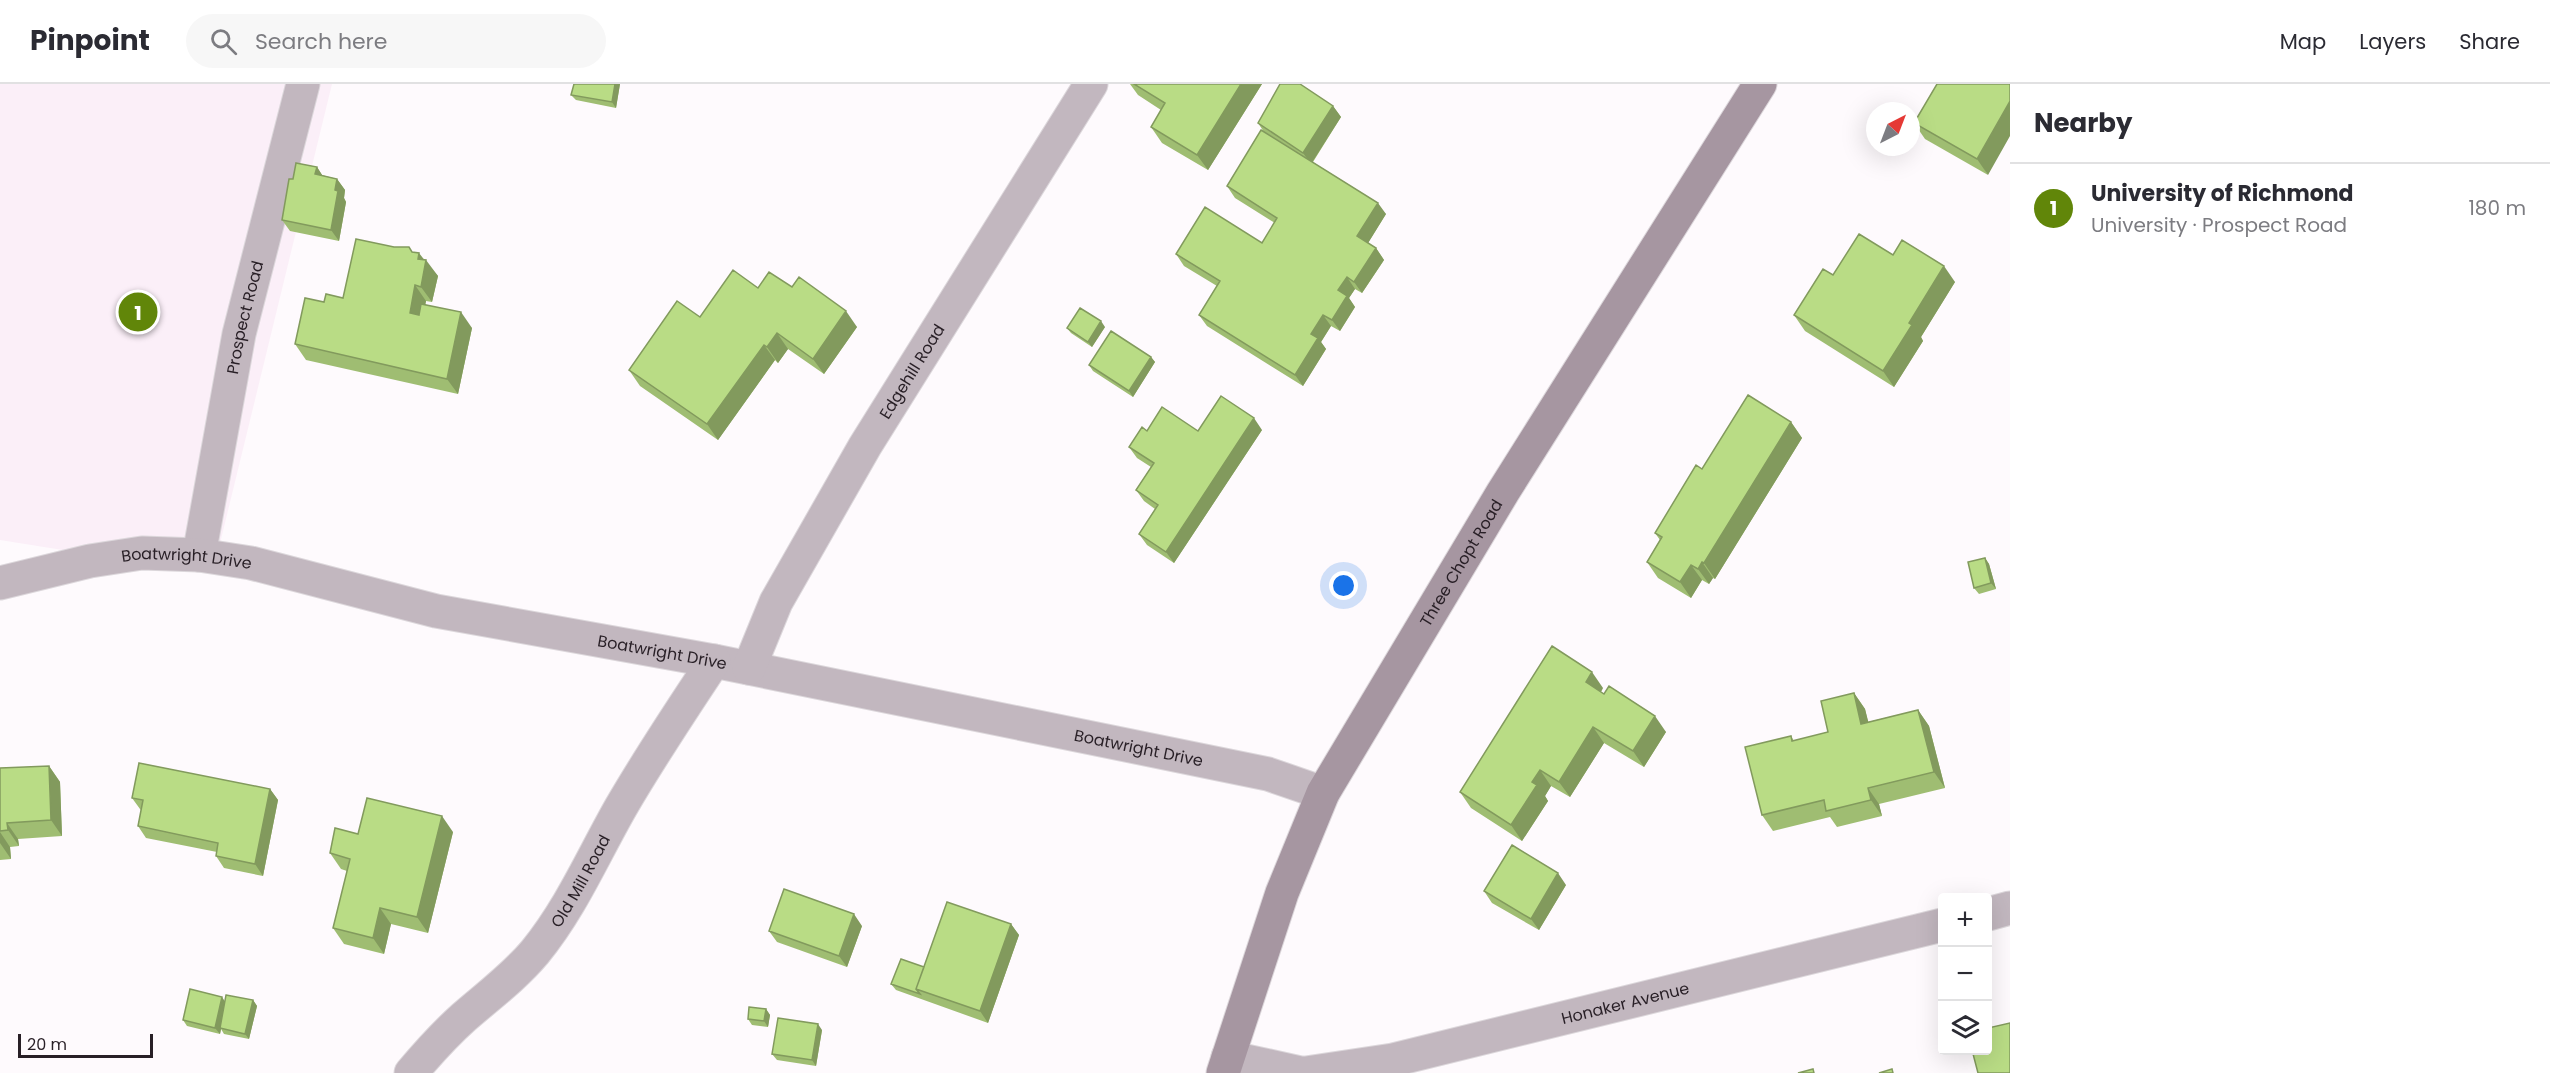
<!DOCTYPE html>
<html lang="en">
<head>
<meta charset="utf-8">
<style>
	body { margin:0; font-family:Poppins,sans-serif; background:#f7f7f7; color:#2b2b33 }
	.controls { position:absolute; right:18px; bottom:18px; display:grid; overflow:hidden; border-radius:6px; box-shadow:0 6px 24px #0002 }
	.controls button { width:54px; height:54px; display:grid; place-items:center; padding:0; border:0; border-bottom:2px solid #e1e1e2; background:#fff; color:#2b2b33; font:30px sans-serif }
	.compass { position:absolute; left:1866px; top:18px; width:54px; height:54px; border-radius:50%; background:#fff; box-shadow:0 6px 24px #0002; rotate:42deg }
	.scale { position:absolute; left:18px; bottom:15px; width:135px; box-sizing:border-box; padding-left:6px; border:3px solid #281f26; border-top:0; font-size:16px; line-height:21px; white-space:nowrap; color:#281f26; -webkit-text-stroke:4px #fefafd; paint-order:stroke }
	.you { position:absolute; left:1344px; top:502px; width:21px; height:21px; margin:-15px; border:4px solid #fff; border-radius:50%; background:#1a73e8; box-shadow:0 0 0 9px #1a73e833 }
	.badge { display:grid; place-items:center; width:39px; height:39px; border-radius:50%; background:#618609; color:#fff; font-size:20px; font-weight:700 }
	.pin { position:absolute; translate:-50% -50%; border:3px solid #fff; box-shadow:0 2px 6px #0006 }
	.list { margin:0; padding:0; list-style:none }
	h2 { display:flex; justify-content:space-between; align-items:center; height:78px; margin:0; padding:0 24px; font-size:26px }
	h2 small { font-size:20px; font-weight:400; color:#7c7c81 }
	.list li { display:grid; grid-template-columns:39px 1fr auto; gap:18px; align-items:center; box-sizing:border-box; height:90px; padding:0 24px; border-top:2px solid #e1e1e2 }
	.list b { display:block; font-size:22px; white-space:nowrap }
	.list p { margin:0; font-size:20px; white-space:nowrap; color:#7c7c81 }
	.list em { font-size:20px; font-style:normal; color:#7c7c81 }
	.icon { flex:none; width:33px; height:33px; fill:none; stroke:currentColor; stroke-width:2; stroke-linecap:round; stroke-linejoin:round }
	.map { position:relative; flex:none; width:2010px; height:989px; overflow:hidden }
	header { display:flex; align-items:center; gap:36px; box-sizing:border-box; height:84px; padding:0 30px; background:#fff; border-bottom:2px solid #e1e1e2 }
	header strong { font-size:28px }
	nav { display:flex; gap:33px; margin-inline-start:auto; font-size:21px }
	.search { width:420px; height:54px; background:#f7f7f7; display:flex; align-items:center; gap:15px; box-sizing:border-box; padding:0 21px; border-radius:33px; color:#7c7c81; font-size:22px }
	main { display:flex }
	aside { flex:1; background:#fff }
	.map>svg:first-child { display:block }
	.built { fill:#fbeff8 }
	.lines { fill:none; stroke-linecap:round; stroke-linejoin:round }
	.minor-casing { stroke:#dcd7db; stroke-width:35 }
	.secondary-casing { stroke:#dcd7db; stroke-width:35 }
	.minor { stroke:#c2b7bf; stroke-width:33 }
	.secondary { stroke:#a696a1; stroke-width:33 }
	.wall { fill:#9fbd72 }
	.shaded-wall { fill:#829a5d }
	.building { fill:#b9dc85; stroke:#829a5d; stroke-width:1.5 }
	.labels { text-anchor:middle; stroke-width:4.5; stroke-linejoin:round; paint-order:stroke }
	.street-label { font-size:16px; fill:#281f26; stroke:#fefafd }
</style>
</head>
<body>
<header>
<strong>Pinpoint</strong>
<div class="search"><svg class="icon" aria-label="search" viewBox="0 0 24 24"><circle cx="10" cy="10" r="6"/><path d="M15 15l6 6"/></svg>Search here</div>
<nav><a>Map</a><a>Layers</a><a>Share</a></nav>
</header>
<main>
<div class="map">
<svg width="2010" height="989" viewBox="0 0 2010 989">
	<rect width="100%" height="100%" fill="#fefafd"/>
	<!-- built -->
	<path class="built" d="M0 0H332L214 484 144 479 0 456Z"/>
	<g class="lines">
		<defs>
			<g id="minor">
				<path id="s1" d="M199 471 239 250 303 0"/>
				<path id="s2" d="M0 499 90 477 142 469 199 471 251 479 436 527 714 577 1268 690 1323 709"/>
				<path id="s3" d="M749 584 776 518 865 362 1091 0"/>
				<path d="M1988 830 2010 824"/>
				<path d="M1228 973 1301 989"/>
				<path id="s4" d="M411 989C427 970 445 950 464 933 488 912 514 893 535 868 571 824 593 772 621 723 650 673 682 625 714 577"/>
				<path id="s5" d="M1306 989 1393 976 1942 841"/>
			</g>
			<g id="secondary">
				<path id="s6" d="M1223 989 1282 809 1323 709 1503 408 1760 0"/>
			</g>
		</defs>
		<!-- minor casing -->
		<use href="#minor" class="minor-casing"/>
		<!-- secondary casing -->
		<use href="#secondary" class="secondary-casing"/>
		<!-- minor -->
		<use href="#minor" class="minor"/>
		<!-- secondary -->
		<use href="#secondary" class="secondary"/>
	</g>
	<!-- wall -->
	<path class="wall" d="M574 0H620L616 24 576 16 571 11Z
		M1130 0H1262L1208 86 1162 59 1151 43 1161 26 1138 11Z
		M1937 0 1988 91 1925 55 1914 39Z
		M1333 22 1341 33 1313 78 1386 130 1368 159 1376 164 1384 176 1362 209 1355 205 1349 214 1355 223 1340 247 1331 242 1321 258 1326 265 1303 302 1207 242 1199 231 1217 202 1184 182 1176 170 1262 159 1275 139 1235 114 1227 102 1264 48 1258 39Z
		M317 83 322 91 337 95 345 106 344 114 346 118 339 157 290 147 282 136 293 95Z
		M412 168 424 176 438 192 432 218 426 217 425 221 472 244 458 310 306 276 295 260 324 218 343 214Z
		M1893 171 1955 198 1921 253 1923 257 1894 303 1805 247 1794 231 1833 191Z
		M792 203 857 243 824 290 788 265 778 279 775 276 718 356 640 302 629 286 700 233 758 204Z
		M1105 243 1092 263 1071 249 1067 244Z
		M1151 273 1155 278 1133 313 1093 287 1089 281Z
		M1791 338 1802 354 1715 495 1713 494 1709 500 1702 496 1691 514 1658 494 1647 478 1660 456 1655 449 1702 385Z
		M1262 346 1174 479 1147 461 1139 450 1155 425 1144 417 1136 406 1151 383 1137 374 1129 363 1147 347H1198Z
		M1985 474 1989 480 1996 505 1979 510 1974 504Z
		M1603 604 1601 608 1666 648 1644 683 1604 659 1570 713 1551 702 1545 712 1548 717 1522 757 1471 724 1460 708Z
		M1854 609 1865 625 1868 638 1918 626 1929 642 1945 704 1879 720 1882 732 1837 743 1830 733 1773 747 1762 731 1791 652 1794 657 1828 648Z
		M49 682 60 698 62 752 18 755 19 762 10 763 11 775 0 776V684Z
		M270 705 278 716 263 792 224 784 216 772 217 768 146 754 138 742 141 726 140 725 132 714Z
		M453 748 428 849 391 840 384 870 344 860 333 844 347 787 341 785 330 769 358 750Z
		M1566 801 1539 846 1492 819 1484 807Z
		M1011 840 1019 851 988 939 896 906 891 900 924 883Z
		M862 842 847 883 777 858 769 847Z
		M253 916 257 922 249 955 224 950 221 945 220 950 187 942 183 936 225 917Z
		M766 925 770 931 768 943 752 941 748 935Z
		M822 946 816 982 777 976 772 970Z"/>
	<!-- shaded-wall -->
	<path class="shaded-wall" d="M615 0H620L616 24 612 18Z
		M1241 0H1262L1208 86 1197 71Z
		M2010 17V52L1988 91 1977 75Z
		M1333 22 1341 33 1311 80 1303 69Z
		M317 83 324 94 315 90Z
		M337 95 345 106 344 114 346 118 339 157 331 146 335 106Z
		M1378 119 1386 130 1365 164 1357 152Z
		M1376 164 1384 176 1362 209 1354 198Z
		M419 169 426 178V176L438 192 432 218 421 203 418 175Z
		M1944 182 1955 198 1921 253 1923 257 1894 303 1883 287 1909 239Z
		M1347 193 1355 205 1349 214 1355 223 1340 247 1332 236 1338 206Z
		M415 201 426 217 421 244 410 229Z
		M846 227 857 243 824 290 813 275Z
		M461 228 472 244 458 310 447 295Z
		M1323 231 1331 242 1321 258 1326 265 1303 302 1295 291 1311 250Z
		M1101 237 1105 243 1092 263 1088 258Z
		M777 249 788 265 778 279 767 263Z
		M764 261 775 276 718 356 707 340Z
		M1151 273 1155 278 1133 313 1129 307Z
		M1254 334 1262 346 1174 479 1166 468Z
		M1791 338 1802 354 1715 495 1704 479Z
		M1985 474 1989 480 1996 505 1991 499Z
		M1702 478 1713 494 1709 500 1698 485Z
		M1691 481 1702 496 1691 514 1680 498Z
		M1592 588 1603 604 1597 614 1586 598Z
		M1854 609 1865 625 1873 656 1861 640Z
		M1918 626 1929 642 1945 704 1934 688Z
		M1655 632 1666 648 1644 683 1633 667Z
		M1593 643 1604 659 1570 713 1559 698Z
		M49 682 60 698 62 752 51 736Z
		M1540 686 1551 702 1545 712 1548 717 1522 757 1511 741 1532 698Z
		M1868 704 1879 720 1882 732 1871 716Z
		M270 705 278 716 263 792 255 780Z
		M442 732 453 748 428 849 417 833Z
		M7 739 18 755 19 762 8 746Z
		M0 748 10 763 11 775 0 759Z
		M1558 789 1566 801 1539 846 1531 835Z
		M380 824 391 840 384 870 373 854Z
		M854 830 862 842 847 883 839 872Z
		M1011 840 1019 851 988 939 980 927Z
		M222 913 226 919 220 950 215 944Z
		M253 916 257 922 249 955 245 950Z
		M766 925 770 931 768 943 764 937Z
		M818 940 822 946 816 982 812 976Z"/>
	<!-- building -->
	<path class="building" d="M574 0H615L612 18 571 11Z
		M1134 0H1241L1197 71 1151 43 1165 19Z
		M1280 0H1300L1333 22 1303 69 1258 39Z
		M1937 0H2010V17L1977 75 1914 39Z
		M1261 46 1378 119 1357 152 1376 164 1354 198 1347 193 1338 206 1347 212 1332 236 1323 231 1311 250 1318 254 1295 291 1199 231 1220 197 1176 170 1205 123 1262 159 1277 134 1227 102Z
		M296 79 317 83 315 90 337 95 335 106 338 107 331 146 282 136 289 95H293Z
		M1859 150 1893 171 1902 156 1944 182 1909 239 1912 241 1883 287 1794 231 1823 185 1833 191Z
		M356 155 394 163H409L412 168 419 169 418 175 426 176 421 203 415 201 410 229 419 231 421 220 461 228 447 295 295 260 305 214 324 218 326 210 343 214Z
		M733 186 758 204 769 188 792 203 799 193 846 227 813 275 777 249 767 263 764 261 707 340 629 286 677 217 700 233Z
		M1080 224 1101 237 1088 258 1067 244Z
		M1111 247 1151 273 1129 307 1089 281Z
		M1748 311 1791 338 1704 479 1702 478 1698 485 1691 481 1680 498 1647 478 1662 453 1655 449 1696 381 1702 385Z
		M1221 312 1254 334 1166 468 1139 450 1158 421 1136 406 1154 379 1129 363 1142 343 1147 347 1162 323 1198 347Z
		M1985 474 1991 499 1974 504 1968 478Z
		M1552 562 1592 588 1586 598 1604 610 1609 602 1655 632 1633 667 1593 643 1559 698 1540 686 1532 698 1537 701 1511 741 1460 708Z
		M1854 609 1861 640 1918 626 1934 688 1868 704 1871 716 1826 727 1824 716 1762 731 1745 663 1791 652 1792 657 1828 648 1821 617Z
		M139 679 270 705 255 780 216 772 218 759 138 742 143 716 132 714Z
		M49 682 51 736 7 739 8 746 0 747V684Z
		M367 714 442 732 417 833 380 824 373 854 333 844 350 775 330 769 335 744 358 750Z
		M1512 761 1558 789 1531 835 1484 807Z
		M784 805 854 830 839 872 769 847Z
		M947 818 1011 840 980 927 916 905Z
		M901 875 924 883 916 905 920 910 891 900Z
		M190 905 222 913 215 944 183 936Z
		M226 911 253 916 245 950 220 944Z
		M749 923 766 925 764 937 748 935Z
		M778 934 818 940 812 976 772 970Z
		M2010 939V989H1978L1972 966H1988V944Z
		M1813 985 1814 989H1798Z
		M1892 985 1893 989H1879Z"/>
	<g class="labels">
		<!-- street labels -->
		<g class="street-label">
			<text dy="6" stroke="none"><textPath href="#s1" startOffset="242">Prospect Road</textPath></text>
			<text dy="6" stroke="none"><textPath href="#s3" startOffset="339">Edgehill Road</textPath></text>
			<text dy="6" stroke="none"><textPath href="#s2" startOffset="190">Boatwright Drive</textPath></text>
			<text dy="6" stroke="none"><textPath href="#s6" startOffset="566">Three Chopt Road</textPath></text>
			<text dy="6" stroke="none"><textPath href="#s2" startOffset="676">Boatwright Drive</textPath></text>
			<text dy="6" stroke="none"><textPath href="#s2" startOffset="1162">Boatwright Drive</textPath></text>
			<text dy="6" stroke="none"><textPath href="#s4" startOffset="258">Old Mill Road</textPath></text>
			<text dy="6" stroke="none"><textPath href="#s5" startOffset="327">Honaker Avenue</textPath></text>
		</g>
	</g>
</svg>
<div class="controls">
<button>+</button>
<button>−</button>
<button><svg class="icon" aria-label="layers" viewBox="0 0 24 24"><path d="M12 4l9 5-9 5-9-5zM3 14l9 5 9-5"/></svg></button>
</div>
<svg class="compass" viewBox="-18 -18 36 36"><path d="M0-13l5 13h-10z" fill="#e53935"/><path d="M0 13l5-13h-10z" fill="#7c7c81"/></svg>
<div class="scale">20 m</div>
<div class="you"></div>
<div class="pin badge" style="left:138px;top:228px">1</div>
</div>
<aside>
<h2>Nearby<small></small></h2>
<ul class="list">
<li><span class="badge">1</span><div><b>University of Richmond</b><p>University · Prospect Road</p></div><em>180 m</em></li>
</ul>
</aside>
</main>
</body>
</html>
